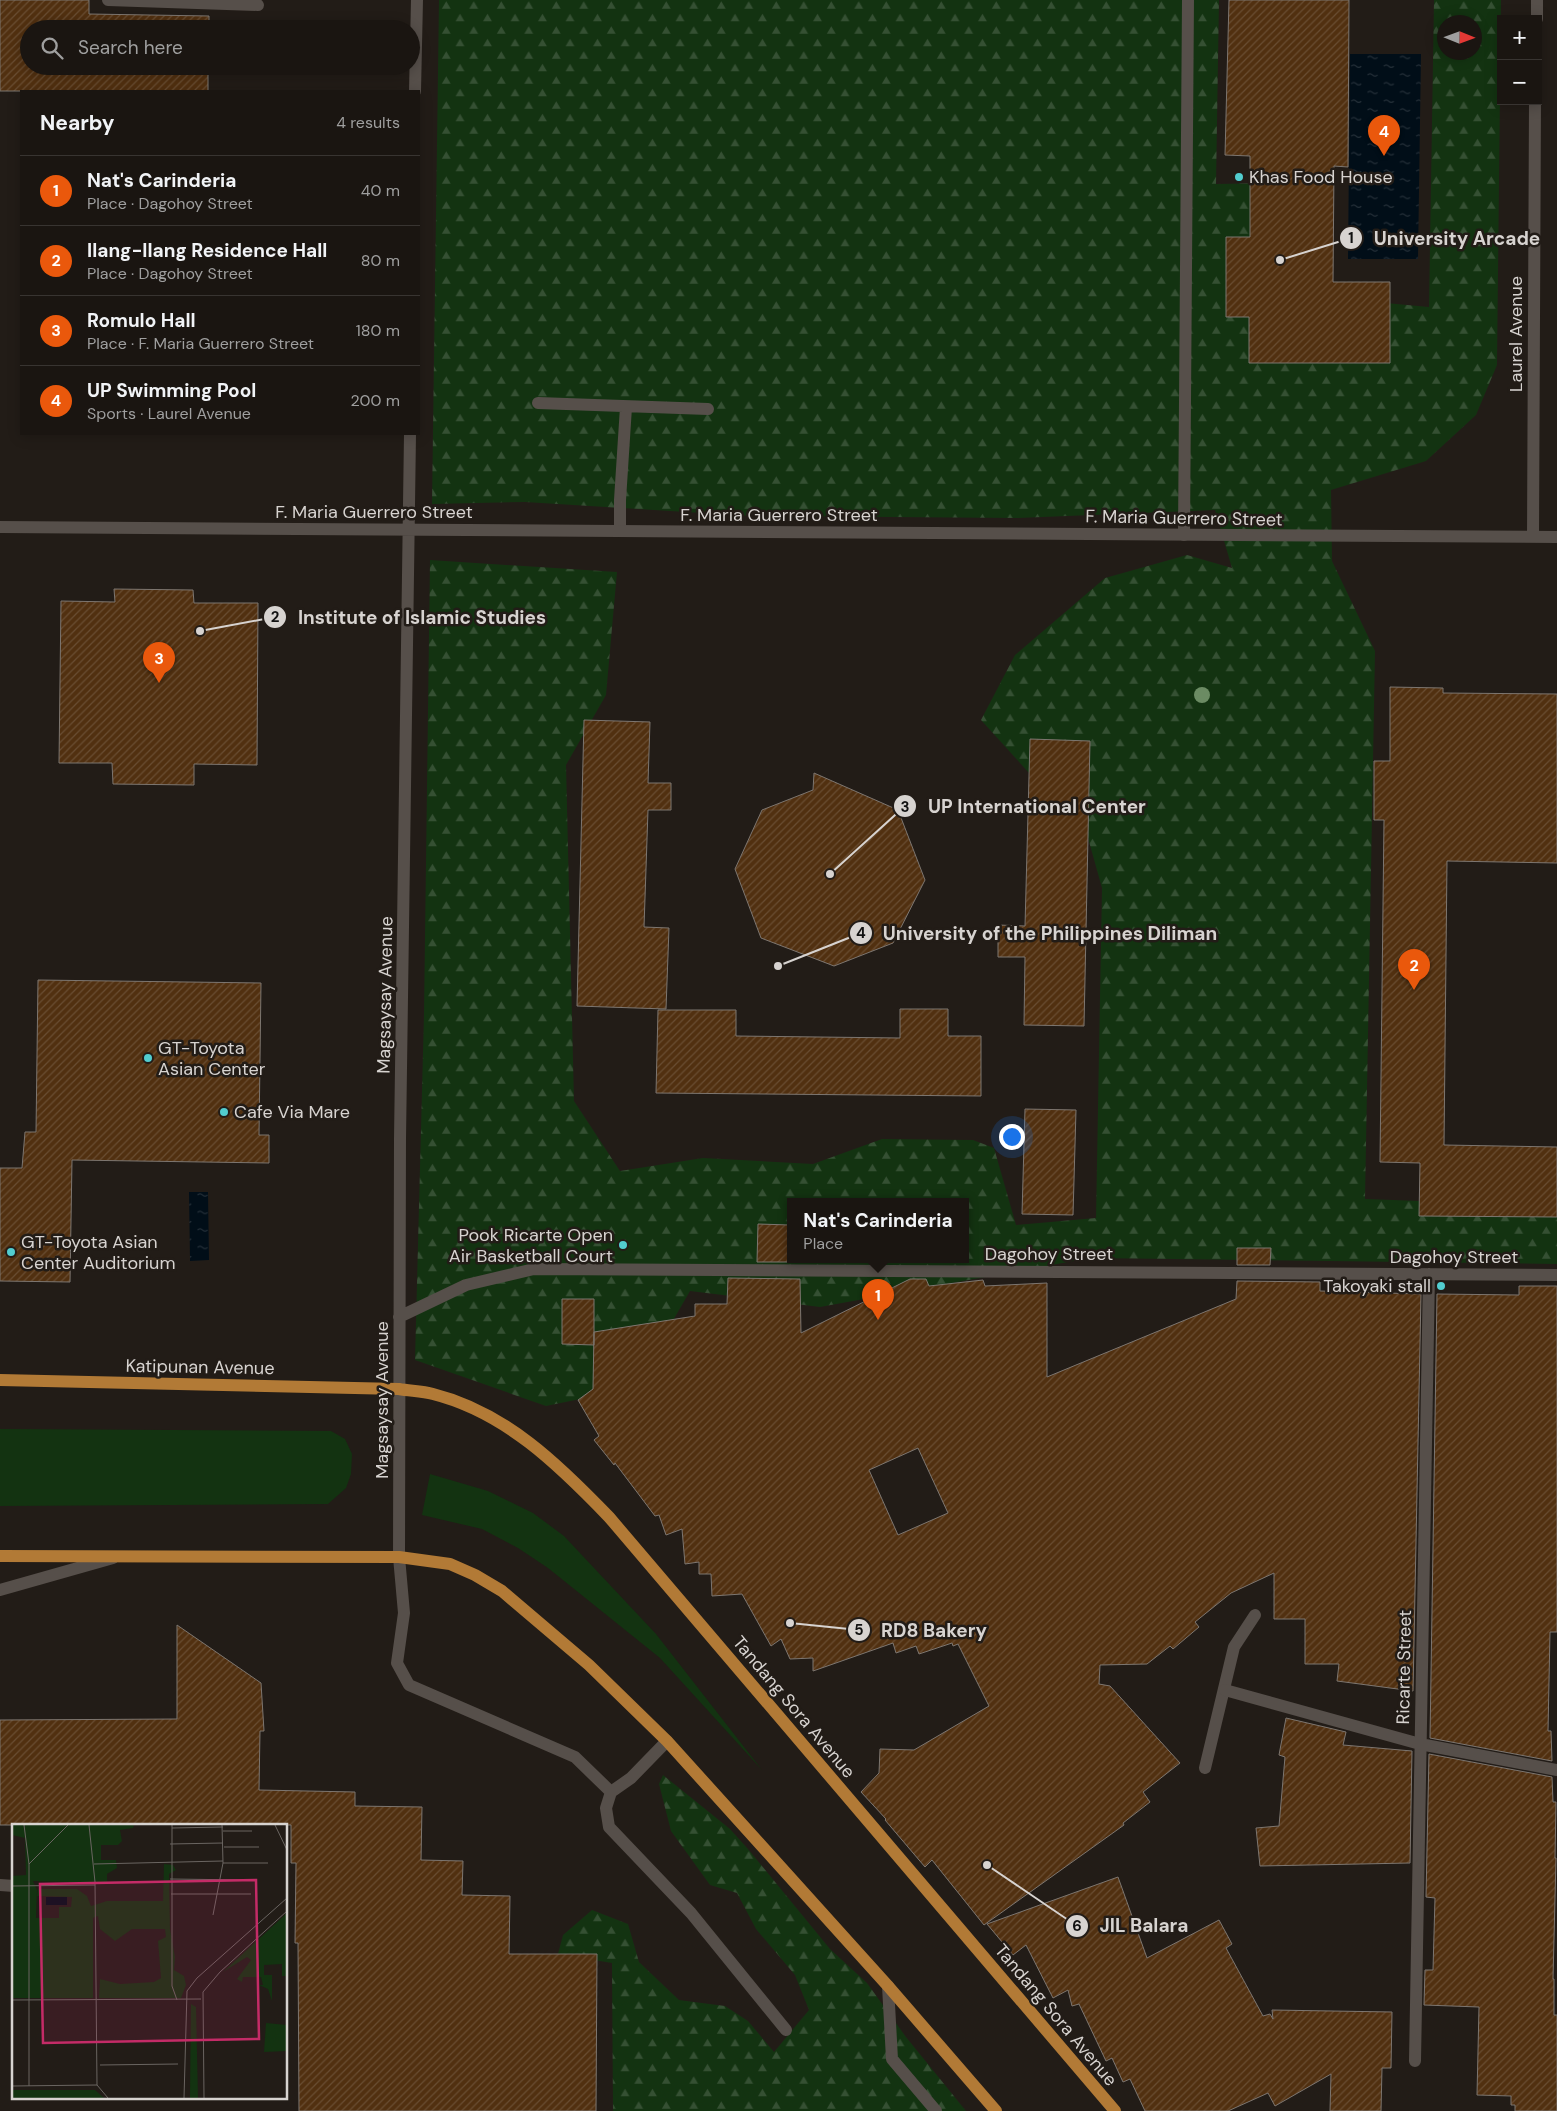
<!DOCTYPE html>
<html lang="en">
<head>
<meta charset="utf-8">
<style>
	body { margin:0; font-family:"DM Sans",sans-serif; background:#27221f; color:#f1f3f6 }
	.controls { position:absolute; right:15px; top:15px; display:grid; overflow:hidden; border-radius:0px; box-shadow:0 2px 12px #0003 }
	.controls button { width:45px; height:45px; display:grid; place-items:center; padding:0; border:0; border-bottom:1px solid #383431; background:#1a1511; color:#f1f3f6; font:25px sans-serif }
	.compass { position:absolute; left:1437px; top:15px; width:45px; height:45px; border-radius:50%; background:#1a1511; box-shadow:0 2px 12px #0003; rotate:91deg }
	.you { position:absolute; left:1011px; top:1136px; width:18px; height:18px; margin:-12px; border:4px solid #fff; border-radius:50%; background:#1a73e8; box-shadow:0 0 0 8px #1a73e833 }
	.badge { display:grid; place-items:center; width:32px; height:32px; border-radius:50%; background:#ea580c; color:#fff; font-size:16px; font-weight:700 }
	.pin { position:absolute; translate:-50% -41px; filter:drop-shadow(0 1px 2px #0008) }
	.pin::after { content:''; position:absolute; top:26px; width:18px; height:15px; background:inherit; clip-path:polygon(0 0,100% 0,50% 100%) }
	.popup { position:absolute; left:787px; top:1198px; width:182px; height:65px; box-sizing:border-box; display:grid; place-content:center; border-radius:0px; background:#1a1511; filter:drop-shadow(0 1px 4px #0005); font-size:16px; white-space:nowrap; color:#9f9f9f }
	.popup b { font-size:19px; color:#f1f3f6 }
	.popup::after { content:''; position:absolute; left:50%; top:100%; margin-left:-10px; border:10px solid transparent; border-top-color:#1a1511 }
	.list { margin:0; padding:0; list-style:none }
	h2 { display:flex; justify-content:space-between; align-items:center; height:65px; margin:0; padding:0 20px; font-size:21px }
	h2 small { font-size:16px; font-weight:400; color:#9f9f9f }
	.list li { display:grid; grid-template-columns:32px 1fr auto; gap:15px; align-items:center; box-sizing:border-box; height:70px; padding:0 20px; border-top:1px solid #383431 }
	.list b { display:block; font-size:19px; white-space:nowrap }
	.list p { margin:0; font-size:16px; white-space:nowrap; color:#9f9f9f }
	.list em { font-size:16px; font-style:normal; color:#9f9f9f }
	.icon { flex:none; width:28px; height:28px; fill:none; stroke:currentColor; stroke-width:2; stroke-linecap:round; stroke-linejoin:round }
	.map { position:relative; flex:none; width:1557px; height:2111px; overflow:hidden }
	.search { position:absolute; background:#1a1511; box-shadow:0 2px 12px #0003; left:20px; top:20px; width:400px; height:55px; display:flex; align-items:center; gap:12px; box-sizing:border-box; padding:0 18px; border-radius:28px; color:#9f9f9f; font-size:19px }
	.panel { position:absolute; background:#1a1511; box-shadow:0 2px 12px #0003; left:20px; top:90px; width:400px; height:345px; border-radius:0px }
	.map>svg:first-child { display:block }
	.grass { fill:#133311 }
	.forest { fill:url(#forest-firs); fill-rule:evenodd }
	.water { fill:url(#water-ripples) }
	.building { fill:url(#building-hatch); stroke:#7d7670; fill-rule:evenodd }
	.lines { fill:none; stroke-linecap:round; stroke-linejoin:round }
	.lane { stroke:#564f4a; stroke-width:12 }
	.street { stroke:#564f4a; stroke-width:12 }
	.primary { stroke:#b27a36; stroke-width:12 }
	.tree { fill:#6b8b63 }
	.poi-dot { fill:#52cdcf; stroke:#221c17; stroke-width:2 }
	.labels { text-anchor:middle; stroke-width:5; stroke-linejoin:round; paint-order:stroke }
	.poi-label { font-size:18px; fill:#d7d3d0; stroke:#221c17; text-anchor:start }
	.street-label { font-size:18px; fill:#d7d3d0; stroke:#221c17 }
	.inset-road { fill:none; stroke:#6a6561; stroke-width:1 }
	.view { fill:#c42b67; fill-opacity:0.15; stroke:#c42b67; stroke-width:2.5 }
	.inset-edge { fill:none; stroke:#d7d3d0; stroke-width:2.5 }
	.leader { fill:none; stroke:#d7d3d0; stroke-width:2 }
	.callout-dot { fill:#d7d3d0; stroke:#221c17; stroke-width:2 }
	.mark-label { font-size:15px; text-anchor:middle; font-weight:bold; fill:#111 }
	.callout-label { font-size:19px; text-anchor:middle; font-weight:bold; fill:#d7d3d0; stroke:#221c17; stroke-width:5; stroke-linejoin:round; paint-order:stroke }
</style>
</head>
<body>
<div class="map">
<svg width="1557" height="2111" viewBox="0 0 1557 2111">
	<defs>
		<pattern id="forest-firs" width="22" height="20" patternUnits="userSpaceOnUse" patternTransform="scale(1.25)"><rect width="22" height="20" fill="#133311"/><path d="M5 1l3.5 6h-7zM16 11l3.5 6h-7z" fill="#355033"/></pattern>
		<pattern id="water-ripples" width="26" height="14" patternUnits="userSpaceOnUse" patternTransform="scale(1.25)"><rect width="26" height="14" fill="#010e18"/><path d="M2 4q2-2 4 0t4 0M15 11q2-2 4 0t4 0" fill="none" stroke="#253039"/></pattern>
		<pattern id="building-hatch" width="6" height="6" patternUnits="userSpaceOnUse" patternTransform="scale(1.25)"><rect width="6" height="6" fill="#513010"/><path d="M-1 1l2-2M0 6l6-6M5 7l2-2" fill="none" stroke="#694d32"/></pattern>
	</defs>
	<rect width="100%" height="100%" fill="#221c17"/>
	<!-- grass -->
	<path class="grass" d="M0 1429 331 1431 345 1439 352 1454 351 1474 346 1488 328 1504 0 1506Z
		M430 1474 488 1491 533 1513 564 1536 656 1634 762 1770 660 1658 548 1568 518 1548 482 1529 422 1515Z"/>
	<!-- forest -->
	<path class="forest" d="M439 0H1219L1216 184 1321 182V297L1429 307 1434 0H1501L1497 365 1476 415 1426 461 1331 490 1332 561 1375 651 1365 1199 1557 1206V1264L1090 1258 820 1307 690 1291 634 1388 546 1406 415 1360 424 1014 430 560 617 572 606 695 566 765 574 1101 620 1171 703 1158 813 1164 882 1139 973 1140 994 1148 1016 1225 1096 1218 1102 888 1088 838 981 720 1015 655 1105 578 1187 555 1232 568 1215 510 1018 518 751 516 525 502 432 504ZM1444 22H1474V52H1444ZM790 1201H966V1259H790Z
		M663 1775 730 1829 748 1849 830 1949 867 1983 906 2037 966 2111H613L612 1963 558 1954 563 1935 592 1910 628 1924 639 1962 679 2000 725 2006 748 2021 774 2052 809 2010 795 1975 756 1929 737 1893 710 1885 671 1831 659 1784Z"/>
	<!-- water -->
	<path class="water" d="M1350 54H1421L1418 259H1348Z
		M189 1192H208L209 1260 190 1261Z"/>
	<!-- building -->
	<path class="building" d="M0 0H89V14L209 16V29H29V66H208V91H0Z
		M1229 0H1349L1348 167 1334 166 1333 282H1390V363H1249V317H1226V237H1250V156L1225 155Z
		M114 589 193 590 194 603H258L257 765 194 764V785L113 784 112 763H59L61 601 115 602Z
		M1390 687 1443 688V693L1557 694V863L1447 861 1444 1145 1557 1147V1217L1419 1216 1420 1163 1380 1162 1384 820H1374V761H1390Z
		M584 720 650 722 648 783H671V810H648L644 927 669 928 666 1009 577 1006Z
		M1030 739 1090 741 1084 1026 1024 1025 1025 957H998V925L1025 926Z
		M814 773 898 810 925 880 893 943 834 966 761 938 735 869 762 810 813 790Z
		M38 980 261 983 259 1135H269V1163L72 1160 70 1282 0 1281V1168H22L25 1132H36Z
		M900 1009H948V1036H981V1096L656 1093 658 1010H736V1036L900 1038Z
		M1025 1109 1076 1110 1073 1215 1022 1214Z
		M758 1224 790 1225V1259H799V1262H757Z
		M1237 1248H1271L1270 1265H1237Z
		M728 1278 800 1279 801 1333 910 1279H926L929 1286 983 1280 985 1286 1047 1283V1377L1236 1299 1237 1281 1320 1282V1291L1421 1294 1413 1691 1337 1681 1339 1664H1305V1619H1274V1573L1231 1593 1195 1622 1199 1627 1173 1649 1170 1646 1147 1664 1100 1665 1099 1684 1110 1686 1180 1763 1143 1792 1150 1802 1123 1823 1124 1825 984 1925 932 1860 925 1867 885 1820 886 1819 861 1792 879 1773 880 1749 914 1750 989 1706 958 1644 953 1646 952 1643 919 1654 916 1646 896 1653 893 1643 813 1671V1658L790 1659 781 1639 771 1646 742 1594 712 1596 711 1574H699V1562L685 1564 682 1529 666 1535 659 1515 655 1516 615 1463 614 1465 594 1440 599 1436 578 1400 593 1389 594 1332 695 1316V1304H727ZM918 1448 948 1513 898 1535 869 1470Z
		M1519 1286H1557V1632H1550L1548 1731H1551L1552 1761 1430 1738 1437 1294 1519 1295Z
		M562 1299H594V1345L562 1344Z
		M177 1625 261 1683 264 1731H260L259 1790 355 1792V1806L422 1807 421 1860 463 1861 462 1895 510 1896 509 1954H597L596 2111H299L298 1943H295L296 1863H291V1825H0V1720L177 1719Z
		M1286 1718 1346 1732 1343 1745 1412 1751 1410 1863 1260 1866 1256 1828 1279 1826 1285 1757 1279 1755Z
		M1429 1754 1552 1777 1553 1802H1556L1555 1858H1556L1553 1979H1554V2015H1557V2111H1515V2105H1511V2096L1477 2095 1479 2007 1424 2005 1425 1970H1433L1435 1898 1426 1897Z
		M1118 1877 1147 1958 1219 1920 1232 1944 1226 1948 1263 2016 1270 2014 1273 2019 1272 2010 1392 2012 1391 2068H1382L1381 2111H1330L1331 2074 1275 2106 1268 2093 1228 2111H1145L1130 2079 1123 2082 1112 2058 1106 2061 1079 2004 1072 2006 1068 1990 1053 1998 1026 1945 1013 1955 987 1924Z"/>
	<g class="lines">
		<!-- lane -->
		<path class="lane" d="M108 0 258 5
			M538 403 708 409
			M620 531V500L626 407
			M1184 535 1188 0
			M399 1557 404 1613 397 1663 409 1685 575 1757 611 1792
			M0 1590 113 1558
			M667 1741 631 1778 611 1792 606 1808 609 1827 691 1913 786 2030
			M1205 1768 1234 1647 1255 1615
			M0 1885 14 1886
			M888 1986 892 2059 936 2111"/>
		<!-- street -->
		<path class="street" d="M1537 19V0
			M415 91 417 0
			M0 527 1557 537
			M1533 537 1535 101
			M399 1317 466 1285 534 1269 1557 1275
			M399 1557 400 1139 410 434
			M1225 1690 1420 1744 1557 1770
			M1415 2061 1429 1274"/>
		<!-- primary -->
		<path class="primary" d="M0 1380 399 1389C410 1391 422 1391 433 1394 505 1412 559 1465 609 1517L1115 2111
			M0 1556 399 1557 450 1564 475 1575 502 1591 589 1665 667 1741 888 1986 996 2111"/>
	</g>
	<!-- trees -->
	<circle class="tree" cx="1202" cy="695" r="8"/>
	<!-- markers -->
	<g class="poi-dot">
		<circle cx="1239" cy="177" r="5"/>
		<circle cx="148" cy="1058" r="5"/>
		<circle cx="224" cy="1112" r="5"/>
		<circle cx="623" cy="1245" r="5"/>
		<circle cx="11" cy="1252" r="5"/>
		<circle cx="1441" cy="1286" r="5"/>
	</g>
	<g class="labels">
		<!-- poi labels -->
		<g class="poi-label">
			<text x="1249" y="183">Khas Food House</text>
			<text x="158" y="1054">GT-Toyota<tspan x="158" dy="21">Asian Center</tspan></text>
			<text x="234" y="1118">Cafe Via Mare</text>
			<text x="613" y="1241" text-anchor="end">Pook Ricarte Open<tspan x="613" dy="21">Air Basketball Court</tspan></text>
			<text x="21" y="1248">GT-Toyota Asian<tspan x="21" dy="21">Center Auditorium</tspan></text>
			<text x="1431" y="1292" text-anchor="end">Takoyaki stall</text>
		</g>
		<!-- street labels -->
		<g class="street-label">
			<text transform="translate(1516 334) rotate(-90)" y="6">Laurel Avenue</text>
			<text x="374" y="518">F. Maria Guerrero Street</text>
			<text x="779" y="521">F. Maria Guerrero Street</text>
			<text transform="translate(1184 518) rotate(1)" y="6">F. Maria Guerrero Street</text>
			<text transform="translate(385 995) rotate(-89)" y="6">Magsaysay Avenue</text>
			<text x="1049" y="1260">Dagohoy Street</text>
			<text x="1454" y="1263">Dagohoy Street</text>
			<text transform="translate(200 1367) rotate(1)" y="6">Katipunan Avenue</text>
			<text transform="translate(382 1400) rotate(-90)" y="6">Magsaysay Avenue</text>
			<text transform="translate(1404 1667) rotate(-89)" y="6">Ricarte Street</text>
			<text transform="translate(794 1707) rotate(50)" y="6">Tandang Sora Avenue</text>
			<text transform="translate(1056 2015) rotate(50)" y="6">Tandang Sora Avenue</text>
		</g>
	</g>
	<!-- overview -->
	<g transform="translate(12 1824)">
		<rect width="275" height="275" fill="#221c17"/>
		<path d="M179 180 184 183 186 274H178Z" fill="#133311"/>
		<path d="M0 1H122L121 4 108 6 110 17 106 21H89V36H104L105 44 95 50V59L21 57 25 66 24 94H47V83H59L60 73 25 72 26 65H65L75 72 79 82 95 77H151L152 40 161 41 164 46 157 50 158 105 163 133 162 146 172 152 174 161 169 174H87L88 155 108 160 142 158 149 154 146 117 154 113 153 105H120L103 117 88 105 86 92 81 94V174H0V52L14 51 13 14 0 11ZM275 89V152H270V140L252 141V151H260V177L256 165 247 161H251L249 153H231L230 158 225 155 239 136 235 133 211 148ZM254 199 275 201V227L252 228Z" fill="#133311"/>
		<path d="M0 266H83L92 274H0Z" fill="#133311"/>
		<path d="M34 73H55V81H34Z" fill="#010e18"/>
		<path class="inset-road" d="M12 1 17 40V262M77 1 83 58 85 261M160 1V162L165 176M263 1 275 26M160 4 211 3M211 7H240M158 20 211 19M212 23H247M211 39H256M17 40 56 1M82 40 211 37M158 55 237 56M0 62 83 61M159 70H239M201 91 211 39 210 1M0 176 189 175M88 241 166 240M85 261 96 274M0 262 85 261M172 274 175 167 185 154 275 74M192 274 191 168 208 148 275 87"/>
		<path class="view" d="M244 56 247 215 31 219 28 60Z"/>
		<rect width="275" height="275" class="inset-edge"/>
	</g>
	<!-- callouts -->
	<path class="leader" d="M1280 260L1351 238M200 631L275 617M830 874L905 806M778 966L861 933M790 1623L859 1630M987 1865L1077 1926"/>
	<g class="callout-dot">
		<circle cx="1280" cy="260" r="5"/>
		<circle cx="200" cy="631" r="5"/>
		<circle cx="830" cy="874" r="5"/>
		<circle cx="778" cy="966" r="5"/>
		<circle cx="790" cy="1623" r="5"/>
		<circle cx="987" cy="1865" r="5"/>
		<circle cx="1351" cy="238" r="12"/>
		<circle cx="275" cy="617" r="12"/>
		<circle cx="905" cy="806" r="12"/>
		<circle cx="861" cy="933" r="12"/>
		<circle cx="859" cy="1630" r="12"/>
		<circle cx="1077" cy="1926" r="12"/>
	</g>
	<g class="mark-label">
		<text x="1351" y="243">1</text>
		<text x="275" y="622">2</text>
		<text x="905" y="812">3</text>
		<text x="861" y="938">4</text>
		<text x="859" y="1635">5</text>
		<text x="1077" y="1931">6</text>
	</g>
	<g class="callout-label">
		<text x="1457" y="245">University Arcade</text>
		<text x="422" y="624">Institute of Islamic Studies</text>
		<text x="1037" y="813">UP International Center</text>
		<text x="1050" y="940">University of the Philippines Diliman</text>
		<text x="934" y="1637">RD8 Bakery</text>
		<text x="1144" y="1932">JIL Balara</text>
	</g>
</svg>
<div class="controls">
<button>+</button>
<button>−</button>
</div>
<svg class="compass" viewBox="-18 -18 36 36"><path d="M0-13l5 13h-10z" fill="#e53935"/><path d="M0 13l5-13h-10z" fill="#9f9f9f"/></svg>
<div class="you"></div>
<div class="pin badge" style="left:878px;top:1320px">1</div>
<div class="popup"><b>Nat's Carinderia</b>Place</div>
<div class="pin badge" style="left:1414px;top:990px">2</div>
<div class="pin badge" style="left:159px;top:683px">3</div>
<div class="pin badge" style="left:1384px;top:156px">4</div>
<div class="search"><svg class="icon" aria-label="search" viewBox="0 0 24 24"><circle cx="10" cy="10" r="6"/><path d="M15 15l6 6"/></svg>Search here</div>
<section class="panel">
<h2>Nearby<small>4 results</small></h2>
<ul class="list">
<li><span class="badge">1</span><div><b>Nat's Carinderia</b><p>Place · Dagohoy Street</p></div><em>40 m</em></li>
<li><span class="badge">2</span><div><b>Ilang-Ilang Residence Hall</b><p>Place · Dagohoy Street</p></div><em>80 m</em></li>
<li><span class="badge">3</span><div><b>Romulo Hall</b><p>Place · F. Maria Guerrero Street</p></div><em>180 m</em></li>
<li><span class="badge">4</span><div><b>UP Swimming Pool</b><p>Sports · Laurel Avenue</p></div><em>200 m</em></li>
</ul>
</section>
</div>
</body>
</html>
